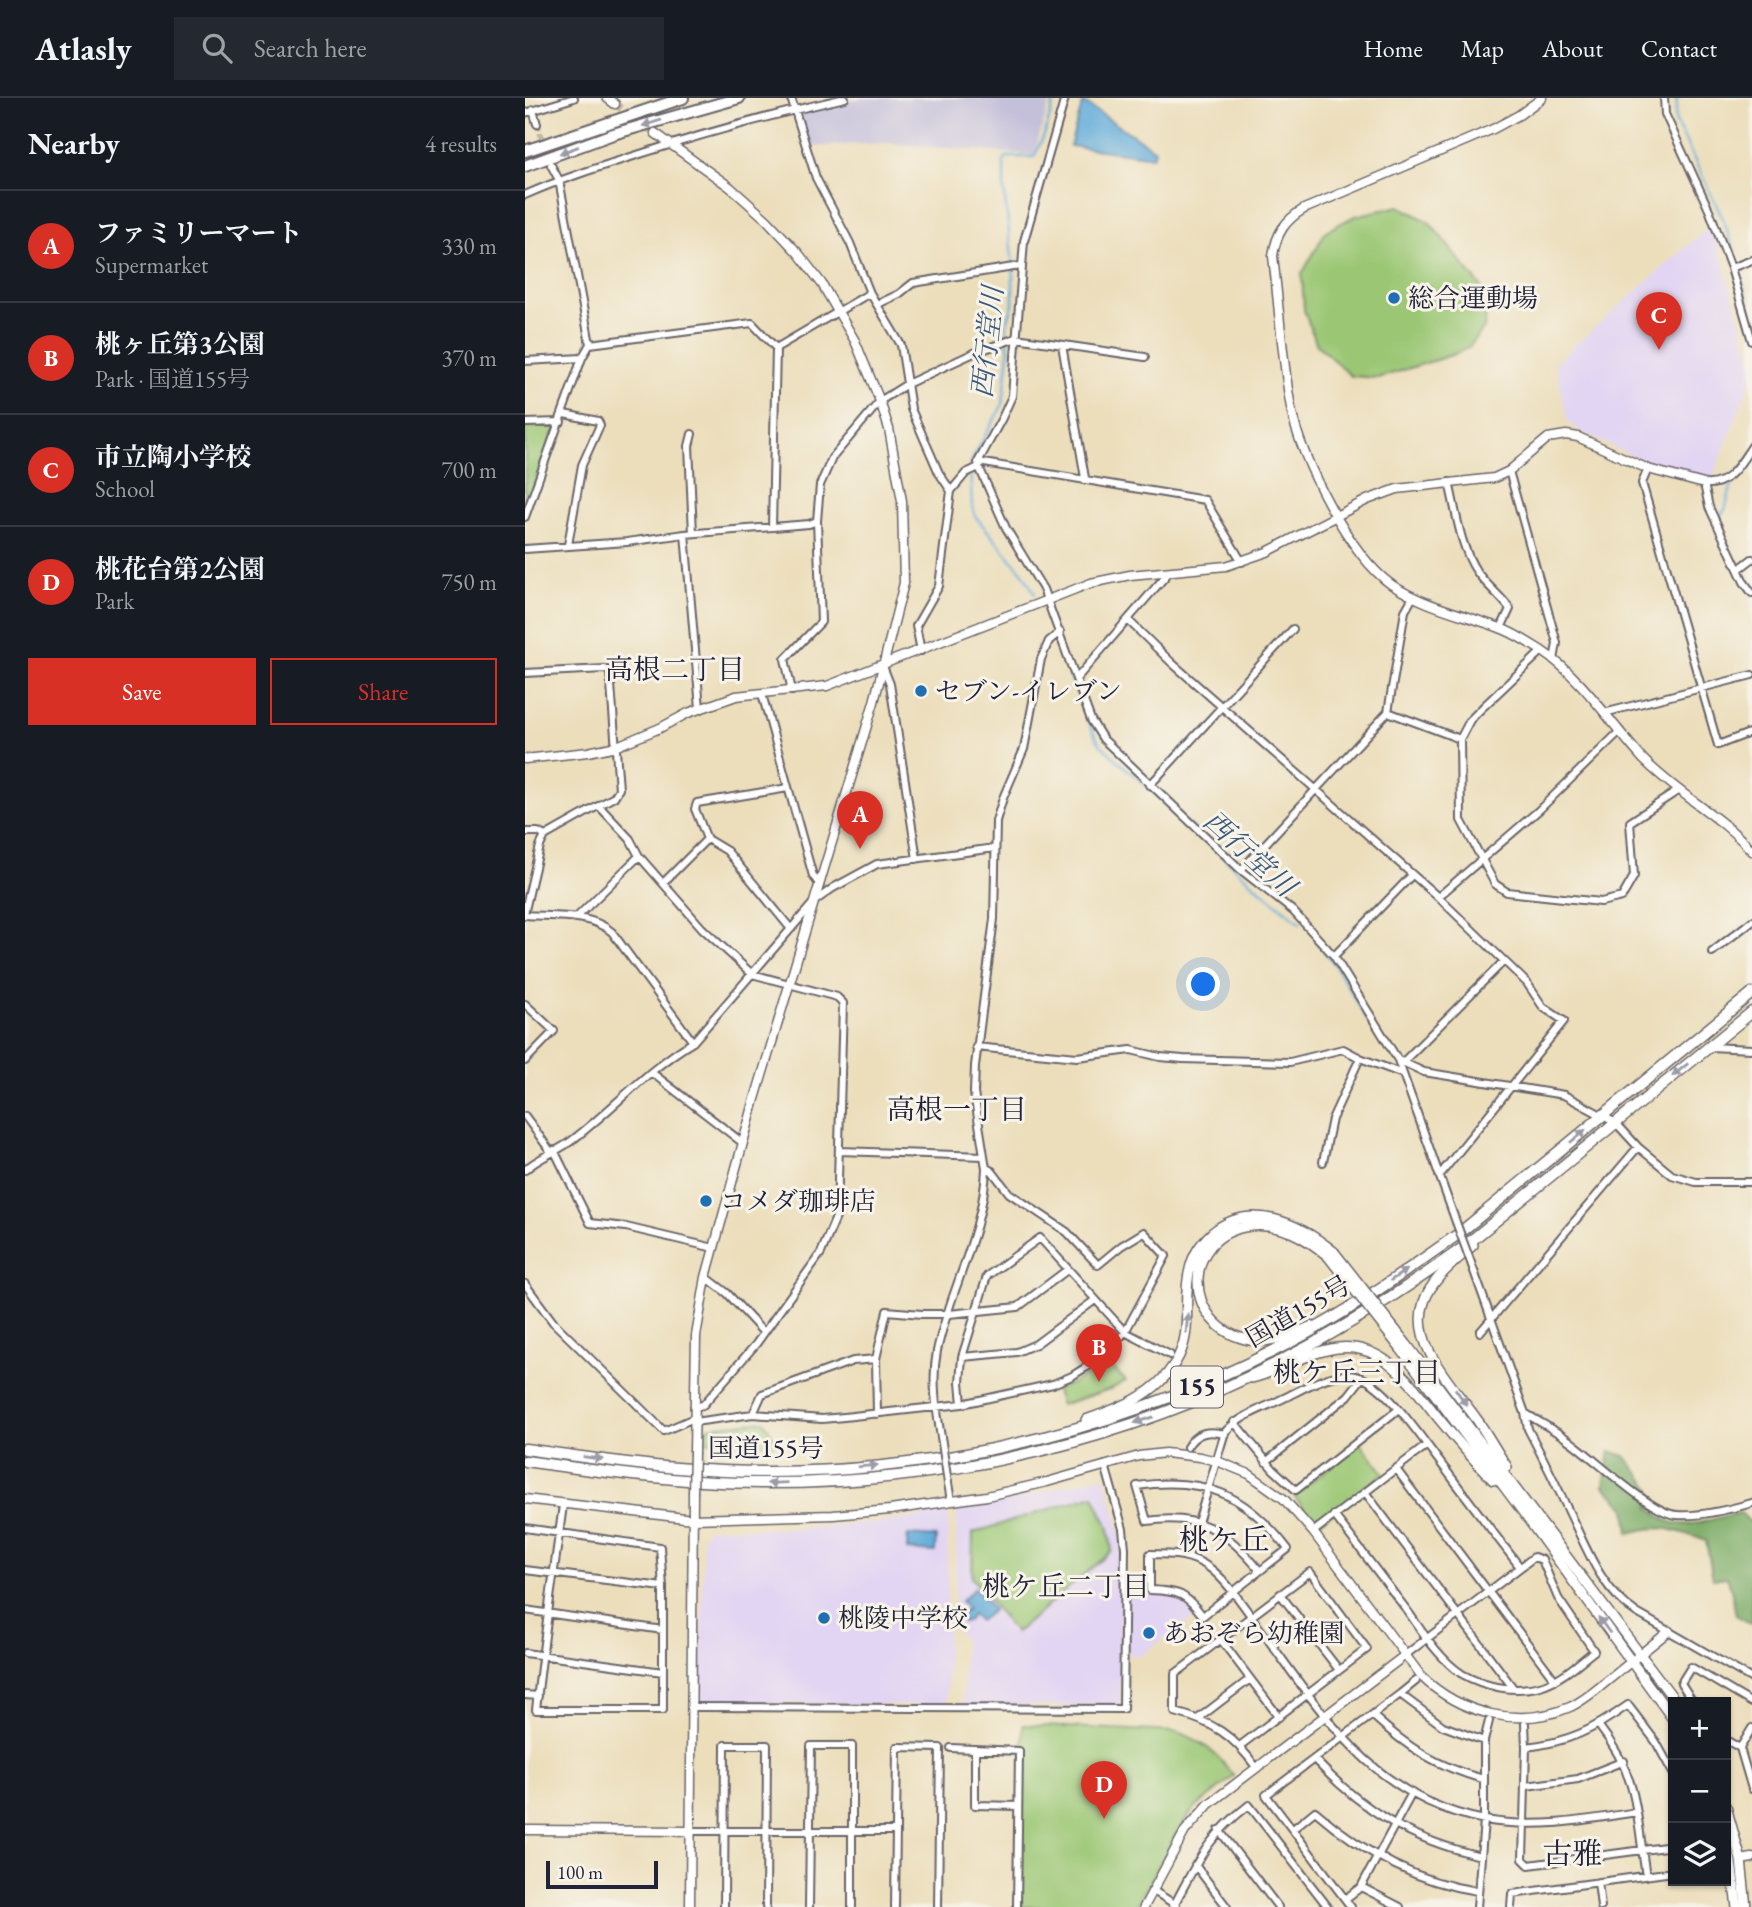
<!DOCTYPE html>
<html lang="en">
<head>
<meta charset="utf-8">
<style>
	body { margin:0; font-family:"EB Garamond","Noto Serif JP",serif; background:#242831; color:#f1f3f6 }
	.controls { position:absolute; right:21px; bottom:21px; display:grid; overflow:hidden; border-radius:0px; box-shadow:0 2px 5px #0004 }
	.controls button { width:63px; height:63px; display:grid; place-items:center; padding:0; border:0; border-bottom:2px solid #363941; background:#171b24; color:#f1f3f6; font:35px sans-serif }
	.scale { position:absolute; left:21px; bottom:18px; width:112px; box-sizing:border-box; padding-left:7px; border:4px solid #22223b; border-top:0; font-size:19px; line-height:24px; white-space:nowrap; color:#22223b; -webkit-text-stroke:5px #f7f3e8; paint-order:stroke }
	.you { position:absolute; left:679px; top:887px; width:24px; height:24px; margin:-18px; border:5px solid #fff; border-radius:50%; background:#1a73e8; box-shadow:0 0 0 10px #1a73e833 }
	.badge { display:grid; place-items:center; width:46px; height:46px; border-radius:50%; background:#d93025; color:#fff; font-size:23px; font-weight:700 }
	.pin { position:absolute; translate:-50% -58px; filter:drop-shadow(0 2px 4px #0008) }
	.pin::after { content:''; position:absolute; top:37px; width:24px; height:21px; background:inherit; clip-path:polygon(0 0,100% 0,50% 100%) }
	.list { margin:0; padding:0; list-style:none }
	h2 { display:flex; justify-content:space-between; align-items:center; height:91px; margin:0; padding:0 28px; font-size:30px }
	h2 small { font-size:23px; font-weight:400; color:#9ea1a6 }
	.list li { display:grid; grid-template-columns:46px 1fr auto; gap:21px; align-items:center; box-sizing:border-box; height:112px; padding:0 28px; border-top:2px solid #363941 }
	.list b { display:block; font-size:26px; white-space:nowrap }
	.list p { margin:0; font-size:23px; white-space:nowrap; color:#9ea1a6 }
	.list em { font-size:23px; font-style:normal; color:#9ea1a6 }
	.actions { display:flex; gap:14px; padding:21px 28px }
	.actions a { flex:1; padding:16px 0; border:2px solid #d93025; border-radius:0px; text-align:center; font-size:24px; color:#d93025 }
	.actions .main { background:#d93025; color:#fff }
	.icon { flex:none; width:38px; height:38px; fill:none; stroke:currentColor; stroke-width:2; stroke-linecap:round; stroke-linejoin:round }
	.map { position:relative; flex:none; width:1227px; height:1809px; overflow:hidden }
	header { display:flex; align-items:center; gap:42px; box-sizing:border-box; height:98px; padding:0 35px; background:#171b24; border-bottom:2px solid #363941 }
	header strong { font-size:33px }
	nav { display:flex; gap:38px; margin-inline-start:auto; font-size:24px }
	.search { width:490px; height:63px; background:#242831; display:flex; align-items:center; gap:18px; box-sizing:border-box; padding:0 24px; border-radius:0px; color:#9ea1a6; font-size:26px }
	main { display:flex }
	aside { flex:1; background:#171b24 }
	.map>svg:first-child { display:block }
	.built { fill:#e2d4f3 }
	.industrial { fill:#c5c0da }
	.green { fill:#9bc774; stroke:#5e7458; stroke-width:2 }
	.forest { fill:#7cac66; stroke:#4f6750; stroke-width:2 }
	.water { fill:#62acda; stroke:#42678a; stroke-width:2 }
	.lines { fill:none; stroke-linecap:round; stroke-linejoin:round }
	.stream { stroke:#62acda; stroke-width:2.5 }
	.minor-tunnel { stroke:#c4b8a1; stroke-width:6; stroke-dasharray:6 3; stroke-linecap:butt }
	.tertiary-tunnel { stroke:#c4b8a1; stroke-width:8; stroke-dasharray:8 4; stroke-linecap:butt }
	.minor-casing { stroke:#696468; stroke-width:10 }
	.tertiary-casing { stroke:#696468; stroke-width:11 }
	.secondary-casing { stroke:#696468; stroke-width:12 }
	.trunk-casing { stroke:#696468; stroke-width:13 }
	.motorway-casing { stroke:#696468; stroke-width:14 }
	.minor { stroke:#fff; stroke-width:6 }
	.tertiary { stroke:#fff; stroke-width:8 }
	.secondary { stroke:#fff; stroke-width:9 }
	.trunk { stroke:#fff; stroke-width:10 }
	.motorway { stroke:#fff; stroke-width:10 }
	.minor-bridge-casing { stroke:#696468; stroke-width:10; stroke-linecap:butt }
	.tertiary-bridge-casing { stroke:#696468; stroke-width:11; stroke-linecap:butt }
	.secondary-bridge-casing { stroke:#696468; stroke-width:12; stroke-linecap:butt }
	.minor-bridge { stroke:#fff; stroke-width:6 }
	.tertiary-bridge { stroke:#fff; stroke-width:8 }
	.secondary-bridge { stroke:#fff; stroke-width:9 }
	.oneway { fill:#9c9ca7 }
	.poi-dot { fill:#1f6fb2; stroke:#f7f3e8; stroke-width:2.5 }
	.labels { text-anchor:middle; stroke-width:6; stroke-linejoin:round; paint-order:stroke }
	.shield { fill:#f7f3e8; stroke:#62616f; stroke-width:2 }
	.shield-label { font-size:24px; font-weight:bold; fill:#22223b }
	.poi-label { font-size:26px; fill:#22223b; stroke:#f7f3e8; text-anchor:start }
	.street-label { font-size:26px; fill:#22223b; stroke:#f7f3e8 }
	.water-label { font-size:28px; font-style:italic; fill:#3c597b; stroke:#f7f3e8 }
	.neighbourhood-label { font-size:28px; fill:#22223b; stroke:#f7f3e8 }
	.quarter-label { font-size:30px; fill:#22223b; stroke:#f7f3e8 }
</style>
</head>
<body>
<header>
<strong>Atlasly</strong>
<div class="search"><svg class="icon" aria-label="search" viewBox="0 0 24 24"><circle cx="10" cy="10" r="6"/><path d="M15 15l6 6"/></svg>Search here</div>
<nav><a>Home</a><a>Map</a><a>About</a><a>Contact</a></nav>
</header>
<main>
<aside>
<h2>Nearby<small>4 results</small></h2>
<ul class="list">
<li><span class="badge">A</span><div><b>ファミリーマート</b><p>Supermarket</p></div><em>330 m</em></li>
<li><span class="badge">B</span><div><b>桃ヶ丘第3公園</b><p>Park · 国道155号</p></div><em>370 m</em></li>
<li><span class="badge">C</span><div><b>市立陶小学校</b><p>School</p></div><em>700 m</em></li>
<li><span class="badge">D</span><div><b>桃花台第2公園</b><p>Park</p></div><em>750 m</em></li>
</ul>
<div class="actions"><a class="main">Save</a><a>Share</a></div>
</aside>
<div class="map">
<svg width="1227" height="1809" viewBox="0 0 1227 1809">
	<rect width="100%" height="100%" fill="#f7f3e8"/>
	<filter id="ink" filterUnits="userSpaceOnUse"><feTurbulence type="fractalNoise" baseFrequency=".0143" numOctaves="2"/><feDisplacementMap in="SourceGraphic" scale="14" xChannelSelector="R" yChannelSelector="G"/><feConvolveMatrix kernelMatrix="1 2 1 2 8 2 1 2 1" color-interpolation-filters="sRGB"/></filter>
	<filter id="wash" filterUnits="userSpaceOnUse"><feTurbulence type="fractalNoise" baseFrequency=".00686" numOctaves="4" result="noise"/><feDisplacementMap in="SourceGraphic" scale="28" xChannelSelector="R" yChannelSelector="G"/><feGaussianBlur stdDeviation="1.57" result="paint"/><feColorMatrix in="noise" values="0 0 0 0 0 0 0 0 0 0 0 0 0 0 0 0 0 1.4 0 .05"/><feComposite in="paint" operator="in"/></filter>
	<g filter="url(#wash)">
		<rect width="100%" height="100%" fill="#ecdebb"/>
		<!-- built -->
		<path class="built" d="M1185 128 1196 157 1222 247 1227 256V279L1187 382 1124 366 1053 332 1043 324 1030 265Z
			M577 1378 579 1379 592 1421 596 1445 595 1605 591 1608 438 1607 439 1542 429 1528 432 1413 480 1404Z
			M420 1415 423 1419 422 1604 418 1607 178 1605 176 1602 178 1437 185 1430 275 1431 360 1424Z
			M603 1496 652 1497 662 1504 673 1517 620 1554 619 1557H602Z"/>
		<!-- industrial -->
		<path class="industrial" d="M337 0H526L509 56 507 57 360 45 283 49 273 15Z"/>
		<!-- green -->
		<path class="green" d="M874 108 904 124 957 190 962 210 959 230 944 249 930 256 853 280 826 278 792 247 779 212 777 176 801 133 830 118Z
			M28 327 30 330 0 410V329Z
			M581 1263 601 1283 585 1291 536 1307 530 1291 546 1286Z
			M239 1323 253 1346 179 1343 180 1332 184 1329Z
			M835 1345 859 1375 794 1425 791 1424 769 1398Z
			M569 1397 584 1431 587 1453 490 1535 447 1480 448 1435Z
			M498 1627 652 1634C677 1642 692 1656 709 1678L669 1711 653 1732 611 1809H496Z"/>
		<!-- forest -->
		<path class="forest" d="M1085 1353 1100 1358 1127 1392 1125 1410C1131 1414 1137 1420 1143 1423 1166 1433 1193 1417 1216 1415L1227 1426V1526L1211 1517 1206 1491 1202 1479 1188 1481 1181 1443C1149 1432 1138 1425 1104 1435L1101 1410 1079 1388Z"/>
		<!-- water -->
		<path class="water" d="M558 4 630 52 628 59 545 48Z
			M383 1437 411 1439 410 1454 382 1452Z
			M450 1490 468 1512 454 1523 447 1516 444 1522 438 1524 434 1519V1515L443 1511 436 1503Z"/>
		<g class="lines">
			<!-- stream -->
			<path class="stream" d="M1152 0 1150 22 1198 121 1213 164 1227 221
				M1195 417 1200 412 1207 386 1227 357
				M510 496 498 475 450 418 447 408 445 369 450 356 478 306 484 255 481 228 488 206V167L479 93V62L482 59H509L520 35 530 0
				M531 547C549 579 556 616 576 647L720 779 775 825
				M791 843 808 864 846 928"/>
		</g>
	</g>
	<g filter="url(#ink)">
		<g class="lines">
			<!-- minor-tunnel -->
			<path class="minor-tunnel" d="M12 26 24 60"/>
			<!-- tertiary-tunnel -->
			<path class="tertiary-tunnel" d="M90 6 130 35"/>
			<defs>
				<path id="minor" d="M266 0 291 80 325 145 345 195 376 247 386 311 414 375 426 393
					M540 0 499 143 487 298 477 320 453 364 454 369 481 430 518 491 566 622 578 641 716 772 768 813 809 858 873 962 931 1124
					M1139 0 1140 16 1185 114 1206 170 1227 243
					M8 12 12 26
					M0 15 49 0
					M0 97C36 81 74 69 112 57 180 35 250 16 320 0
					M1206 170 1227 162
					M353 206 374 196 388 185 495 168
					M65 246 227 225 251 250 345 195
					M537 247 560 380
					M0 263 57 260
					M39 316 73 323 75 327 57 367 43 447
					M0 325 36 324
					M167 336 164 348 168 435
					M1227 348C1215 366 1203 389 1179 386L1184 409 1219 484 1227 495
					M453 364 680 402 717 464
					M1123 371 1117 385 1193 647 1227 634
					M984 373 1032 545 1029 562
					M924 384C931 413 935 449 952 474 962 488 976 498 985 511L976 530
					M0 419 57 260 65 246 34 82 26 67
					M247 429 251 250
					M160 436 175 610
					M0 451 102 444 160 436 284 426 292 423 295 387 307 360 355 303 382 286 449 255 491 240 620 259
					M1214 471 1227 461
					M603 522 647 565 913 799 1002 885 1018 909 1039 923 914 1078
					M396 553 391 528 414 488 426 393 441 375 454 369
					M1017 553 958 609 945 622 935 641 936 722 970 786 982 794 1076 804 1097 799 1109 778 1105 724 1154 692
					M358 568 365 586 392 761
					M0 575 80 571 85 574 94 691 89 699 20 738 15 748 0 812
					M551 581 645 473
					M267 593 260 561 296 524 292 423
					M237 596 288 778 295 787
					M863 614 935 641
					M1079 615 1227 577
					M625 687 768 531
					M74 708 105 741 114 758 177 830 227 876 312 899 318 905 312 1117 296 1155 231 1246 178 1307 169 1309
					M0 734H13L20 738
					M182 741 202 753 266 831
					M716 772 863 614 880 513 888 499
					M138 785 182 741 170 711 172 705 263 690
					M913 799 1014 712 1095 633
					M0 817C28 819 65 815 87 834L168 944
					M51 820 114 758
					M1187 854 1227 823
					M809 858 887 777
					M0 906 29 933 0 963
					M451 949 552 959 606 952 635 959 658 961 765 964 818 951 835 960 878 976
					M1185 949 1227 951
					M873 962 899 974 1039 997 1091 1025 1113 1049 1147 1077 1171 1084H1227
					M878 964 979 863
					M126 974 218 1045
					M0 1018 26 1054
					M29 1052 65 1125 101 1129 189 1150
					M315 1053 459 1058
					M798 1064 807 1021 835 960
					M0 1072C15 1058 35 1053 50 1040 90 1009 124 970 168 944L290 803 308 790 352 766 470 750
					M945 1162 1000 1315 1003 1331C1017 1358 1031 1386 1044 1414 1062 1451 1076 1492 1112 1515L1227 1581
					M181 1179 202 1195 238 1234
					M0 1186 28 1224 139 1333 169 1320
					M955 1234 1113 1049
					M437 1259 492 1254 511 1246 570 1202
					M437 1306 435 1284 437 1259 462 1178 515 1140 600 1234 645 1257
					M1000 1315C1014 1324 1028 1331 1042 1341 1066 1357 1126 1416 1152 1417 1174 1419 1206 1411 1227 1405
					M228 1316 237 1296 328 1263 351 1261
					M352 1316 351 1261 362 1213 397 1216H424L493 1209 542 1172
					M169 1324 228 1316 297 1321 319 1319 437 1306 528 1286 547 1278 566 1266 583 1253 600 1234 641 1158 619 1134 596 1148 573 1167 542 1134 484 1095 467 1073 461 1070
					M709 1324 748 1371 771 1392 874 1311
					M417 1345C412 1315 406 1284 412 1253 425 1191 459 1135 461 1070L449 995 450 968 469 821 471 723 478 700 499 651 516 561 524 543 535 534
					M662 1349C671 1334 683 1332 700 1336
					M741 1364 823 1298 837 1280
					M871 1371 1030 1582
					M423 1385 426 1403
					M840 1394 989 1591
					M809 1417C833 1448 857 1480 881 1511 897 1533 914 1561 937 1576 960 1589 990 1595 1015 1588 1036 1582 1052 1566 1069 1553L1033 1500 1017 1462 1009 1459C965 1492 923 1525 879 1558
					M0 1430 135 1449 138 1489V1612H11C18 1544 29 1475 38 1407
					M788 1434 902 1347
					M663 1458 700 1334C716 1317 739 1310 759 1300 782 1289 809 1271 835 1279 864 1289 901 1347 921 1372 945 1404 970 1437 995 1469
					M0 1472 138 1489
					M735 1473C703 1433 675 1415 622 1423L612 1388C681 1378 721 1397 763 1451 735 1473 706 1495 678 1518 660 1495 654 1493 625 1492V1456C647 1456 667 1456 686 1471 704 1485 722 1513 736 1532 798 1616 848 1701 960 1722 1011 1731 1062 1722 1112 1714
					M755 1496 814 1572
					M0 1512 138 1532
					M696 1542 754 1619
					M0 1555 138 1574
					M875 1596 891 1583
					M0 1597 13 1598
					M1168 1604 1156 1585 1166 1569 1227 1605
					M167 1609 598 1611 600 1450 598 1431 580 1367
					M847 1617C883 1650 911 1668 958 1681
					M674 1620 725 1581
					M1000 1626 1001 1649
					M1074 1628C1115 1680 1111 1717 1121 1778
					M1201 1642 1215 1650 1227 1691
					M959 1643 964 1623
					M716 1647 842 1551 785 1474 650 1576V1614C688 1624 708 1637 731 1669
					M426 1650 494 1653 492 1809
					M1215 1650 1227 1630
					M450 1651V1707L493 1708
					M789 1661C838 1713 886 1742 956 1758
					M1148 1675 1131 1644 1103 1607C1068 1632 1044 1644 1001 1649L998 1761 1004 1767 1148 1748
					M1001 1688 1053 1681 1099 1663
					M768 1731 790 1713C836 1753 891 1784 952 1793
					M694 1732 753 1809
					M166 1733H370
					M670 1767 702 1809
					M1073 1784 1076 1809
					M836 1789 887 1695
					M627 1792 651 1807
					M820 1801 836 1789 875 1809
					M199 1809 200 1647H242L241 1809
					M284 1809 286 1648H327V1809
					M370 1809 372 1649 415 1650 413 1809
					M648 1809C673 1763 681 1740 724 1707L803 1809
					M826 1809 741 1697 875 1596 918 1628 959 1643V1722L952 1809
					M986 1809 987 1796 1148 1774"/>
				<path id="tertiary" d="M82 0 90 6
					M1017 0 994 17 968 31 779 111C760 122 751 136 748 158 754 208 757 260 766 310 775 360 825 458 867 487 901 509 938 516 975 530 989 535 1004 545 1017 553 1058 580 1085 625 1118 661 1152 696 1195 717 1227 753
					M130 35 205 89 242 122 274 156 297 186 330 243 355 303 364 331 377 403 379 485 349 604 230 1001 181 1179 171 1238 169 1355
					M0 661 63 654 92 648 135 630 163 615 211 598 302 588 566 485 605 477 701 468 742 454 842 402 872 391 969 380 984 373 1023 340 1041 337 1053 339 1123 371 1179 386
					M0 1401 168 1421 308 1417 365 1412 462 1398 522 1384 614 1358 640 1355 675 1359 692 1363 724 1376 759 1401 788 1434 896 1578C935 1616 994 1631 1045 1609 1058 1603 1070 1593 1081 1584 1102 1567 1123 1550 1144 1533
					M0 1732 166 1733
					M1216 1762 1227 1760
					M165 1809 168 1395
					M619 1809 660 1733 684 1706 879 1558"/>
				<path id="secondary" d="M948 1147C930 1164 907 1180 899 1204 884 1247 931 1291 953 1323 963 1338 972 1354 982 1369
					M787 1228C769 1236 745 1246 725 1242 657 1230 654 1136 726 1128 757 1125 780 1139 803 1158
					M882 1247 1151 1604
					M876 1251 998 1414 1148 1621
					M727 1280C756 1273 781 1254 812 1250 861 1244 888 1289 915 1322 932 1343 950 1363 968 1382
					M561 1322C595 1310 630 1298 650 1265 670 1233 656 1204 665 1171 668 1157 676 1145 687 1135 726 1102 775 1126 809 1154
					M1201 1709 1216 1762 1221 1809
					M1201 1743 1206 1764 1212 1809"/>
				<path id="trunk" d="M0 1351C51 1358 101 1366 152 1370 362 1388 577 1343 762 1246 822 1215 877 1176 932 1137L1227 895
					M0 1363C78 1374 157 1385 237 1385 422 1386 608 1343 771 1255 828 1225 883 1189 936 1151L1227 914"/>
				<path id="motorway" d="M0 53 158 0
					M0 68 88 36 214 0"/>
			</defs>
			<!-- minor casing -->
			<use href="#minor" class="minor-casing"/>
			<!-- tertiary casing -->
			<use href="#tertiary" class="tertiary-casing"/>
			<!-- secondary casing -->
			<use href="#secondary" class="secondary-casing"/>
			<!-- trunk casing -->
			<use href="#trunk" class="trunk-casing"/>
			<!-- motorway casing -->
			<use href="#motorway" class="motorway-casing"/>
			<!-- minor -->
			<use href="#minor" class="minor"/>
			<!-- tertiary -->
			<use href="#tertiary" class="tertiary"/>
			<!-- secondary -->
			<use href="#secondary" class="secondary"/>
			<!-- trunk -->
			<use href="#trunk" class="trunk"/>
			<!-- motorway -->
			<use href="#motorway" class="motorway"/>
			<defs>
				<path id="minor-bridge" d="M931 1124 945 1162
					M417 1345 423 1385"/>
				<path id="tertiary-bridge" d="M168 1395 169 1355"/>
				<path id="secondary-bridge" d="M809 1154 882 1247
					M803 1158 876 1251"/>
			</defs>
			<!-- minor-bridge casing -->
			<use href="#minor-bridge" class="minor-bridge-casing"/>
			<!-- tertiary-bridge casing -->
			<use href="#tertiary-bridge" class="tertiary-bridge-casing"/>
			<!-- secondary-bridge casing -->
			<use href="#secondary-bridge" class="secondary-bridge-casing"/>
			<!-- minor-bridge -->
			<use href="#minor-bridge" class="minor-bridge"/>
			<!-- tertiary-bridge -->
			<use href="#tertiary-bridge" class="tertiary-bridge"/>
			<!-- secondary-bridge -->
			<use href="#secondary-bridge" class="secondary-bridge"/>
		</g>
		<!-- one-way arrows -->
		<defs><path id="oneway-solid" d="M-6-.8H1V-3.2L6.5 0L1 3.2V.8H-6Z" transform="scale(1.75)"/></defs>
		<g class="oneway">
			<use href="#oneway-solid" transform="translate(127 25) rotate(163)"/>
			<use href="#oneway-solid" transform="translate(44 52) rotate(160)"/>
			<use href="#oneway-solid" transform="translate(1155 972) rotate(141)"/>
			<use href="#oneway-solid" transform="translate(1053 1038) rotate(-40)"/>
			<use href="#oneway-solid" transform="translate(874 1177) rotate(-33)"/>
			<use href="#oneway-solid" transform="translate(662 1225) rotate(-85)"/>
			<use href="#oneway-solid" transform="translate(936 1299) rotate(55)"/>
			<use href="#oneway-solid" transform="translate(619 1322) rotate(162)"/>
			<use href="#oneway-solid" transform="translate(68 1360) rotate(8)"/>
			<use href="#oneway-solid" transform="translate(343 1368) rotate(-5)"/>
			<use href="#oneway-solid" transform="translate(252 1385) rotate(178)"/>
			<use href="#oneway-solid" transform="translate(1079 1527) rotate(-126)"/>
		</g>
	</g>
	<!-- markers -->
	<g class="poi-dot">
		<circle cx="869" cy="200" r="7"/>
		<circle cx="396" cy="593" r="7"/>
		<circle cx="181" cy="1103" r="7"/>
		<circle cx="299" cy="1520" r="7"/>
		<circle cx="624" cy="1535" r="7"/>
	</g>
	<g class="labels">
		<!-- shield labels -->
		<rect class="shield" x="646" y="1268.5" width="52" height="41" rx="5"/>
		<g class="shield-label">
			<text x="672" y="1297">155</text>
		</g>
		<!-- poi labels -->
		<g class="poi-label">
			<text x="883" y="209">総合運動場</text>
			<text x="410" y="602">セブン-イレブン</text>
			<text x="195" y="1112">コメダ珈琲店</text>
			<text x="313" y="1529">桃陵中学校</text>
			<text x="638" y="1544">あおぞら幼稚園</text>
		</g>
		<!-- street labels -->
		<g class="street-label">
			<text transform="translate(773 1213) rotate(-30)" y="9">国道155号</text>
			<text x="241" y="1359">国道155号</text>
		</g>
		<!-- water labels -->
		<g class="water-label">
			<text transform="translate(462 244) rotate(-84)" y="10">西行堂川</text>
			<text transform="translate(725 755) rotate(42)" y="10">西行堂川</text>
		</g>
		<!-- neighbourhood labels -->
		<g class="neighbourhood-label">
			<text x="150" y="581">高根二丁目</text>
			<text x="432" y="1021">高根一丁目</text>
			<text x="832" y="1284">桃ケ丘三丁目</text>
			<text x="541" y="1498">桃ケ丘二丁目</text>
		</g>
		<!-- quarter labels -->
		<g class="quarter-label">
			<text x="699" y="1452">桃ケ丘</text>
			<text x="1047" y="1766">古雅</text>
		</g>
	</g>
</svg>
<div class="controls">
<button>+</button>
<button>−</button>
<button><svg class="icon" aria-label="layers" viewBox="0 0 24 24"><path d="M12 4l9 5-9 5-9-5zM3 14l9 5 9-5"/></svg></button>
</div>
<div class="scale">100 m</div>
<div class="you"></div>
<div class="pin badge" style="left:335px;top:751px">A</div>
<div class="pin badge" style="left:574px;top:1284px">B</div>
<div class="pin badge" style="left:1134px;top:252px">C</div>
<div class="pin badge" style="left:579px;top:1721px">D</div>
</div>
</main>
</body>
</html>
